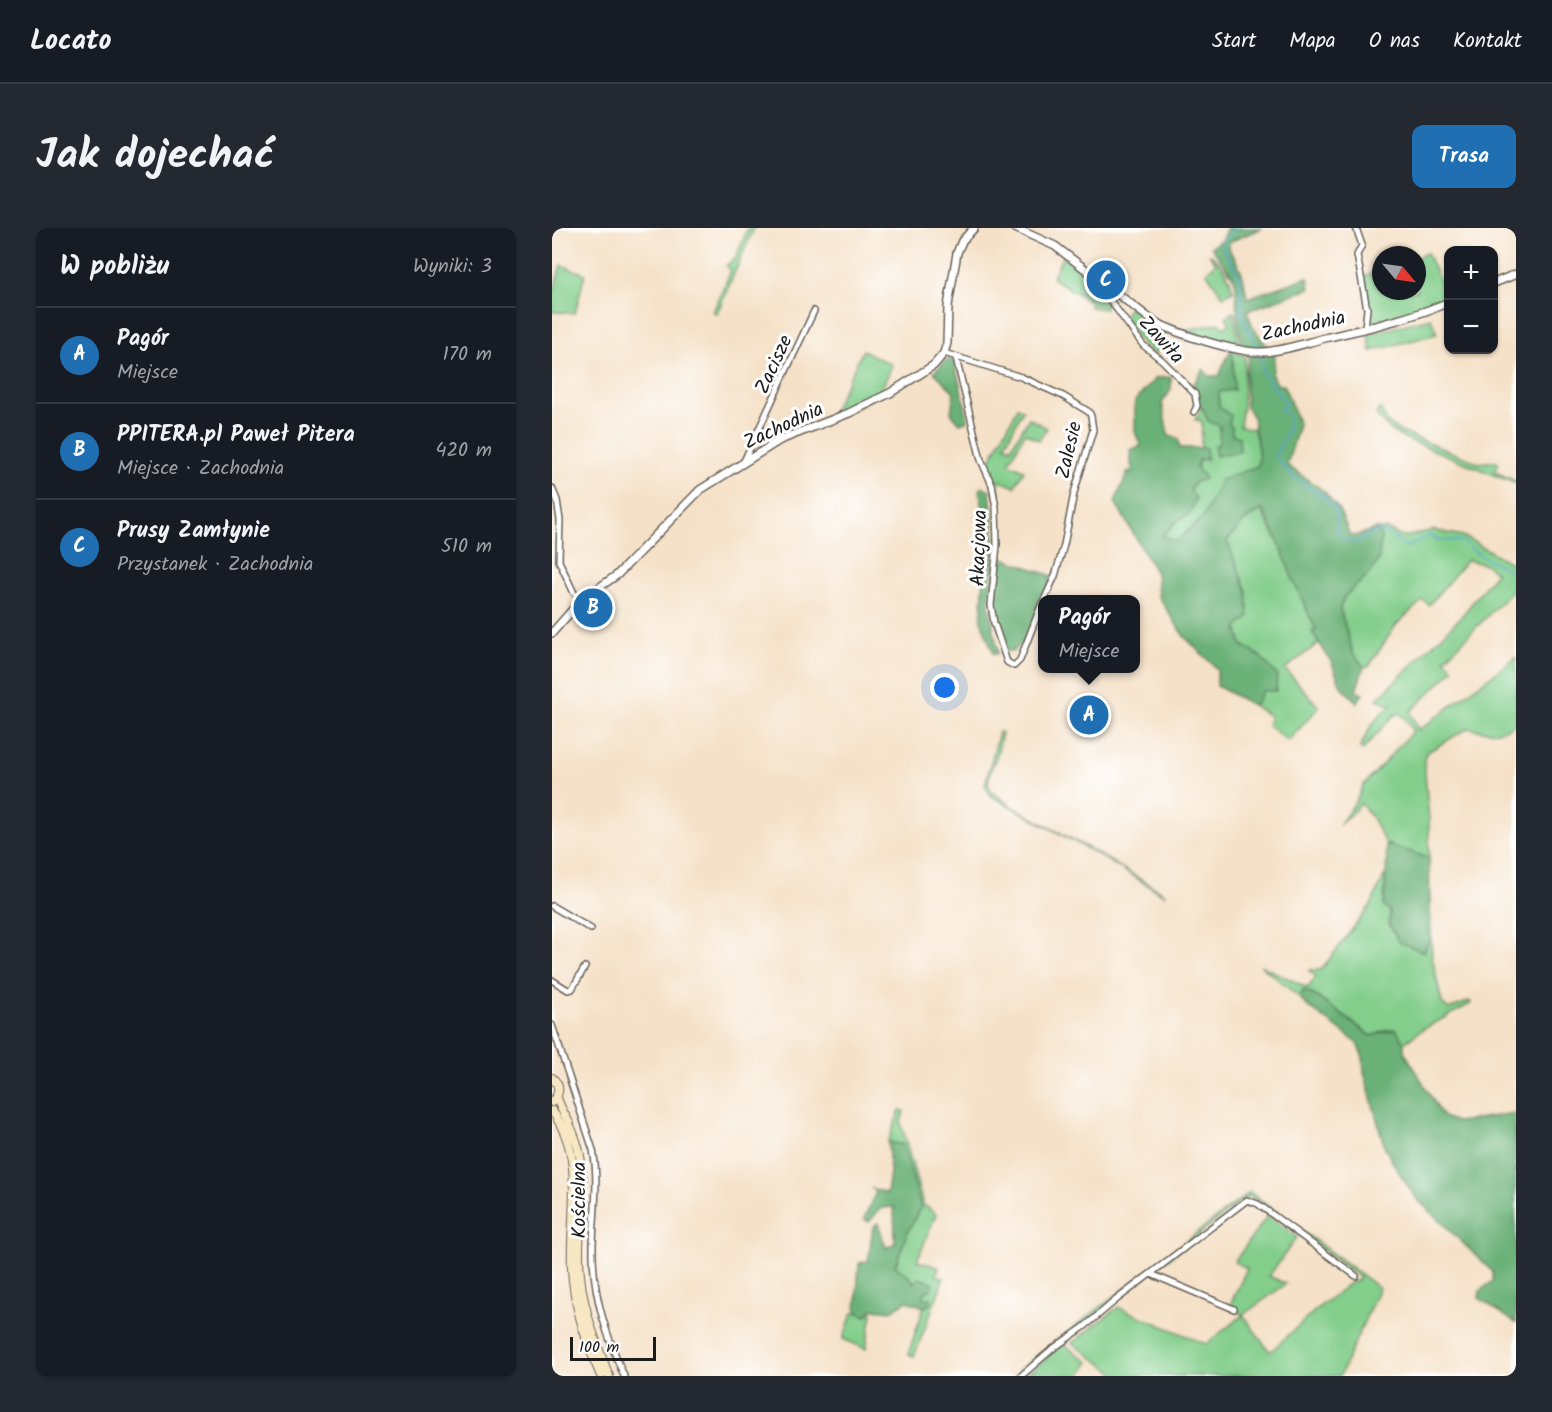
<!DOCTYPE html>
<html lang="pl">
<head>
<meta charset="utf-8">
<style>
	body { margin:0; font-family:Kalam,sans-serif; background:#242831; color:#f1f3f6 }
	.controls { position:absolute; right:18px; top:18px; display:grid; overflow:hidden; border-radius:12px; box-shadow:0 2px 4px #0004 }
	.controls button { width:54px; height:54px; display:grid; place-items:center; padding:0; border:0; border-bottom:2px solid #363941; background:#171b24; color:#f1f3f6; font:30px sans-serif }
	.compass { position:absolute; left:820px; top:18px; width:54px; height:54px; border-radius:50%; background:#171b24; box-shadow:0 2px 4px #0004; rotate:119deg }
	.scale { position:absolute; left:18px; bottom:15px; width:86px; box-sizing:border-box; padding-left:6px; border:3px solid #1c1c1c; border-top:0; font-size:16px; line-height:21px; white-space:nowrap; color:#1c1c1c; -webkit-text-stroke:4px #fff; paint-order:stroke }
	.you { position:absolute; left:393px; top:460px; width:21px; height:21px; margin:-15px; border:4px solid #fff; border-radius:50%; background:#1a73e8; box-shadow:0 0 0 9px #1a73e833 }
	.badge { display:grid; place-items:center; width:39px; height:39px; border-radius:50%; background:#1f6fb2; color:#fff; font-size:20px; font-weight:700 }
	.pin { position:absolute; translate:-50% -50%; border:3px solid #fff; box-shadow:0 2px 6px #0006 }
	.popup { position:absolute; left:486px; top:367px; width:102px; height:78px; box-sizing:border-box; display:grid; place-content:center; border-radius:12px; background:#171b24; filter:drop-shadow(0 2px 4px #0005); font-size:20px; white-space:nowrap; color:#9ea1a6 }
	.popup b { font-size:22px; color:#f1f3f6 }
	.popup::after { content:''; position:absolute; left:50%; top:100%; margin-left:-12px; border:12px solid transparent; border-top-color:#171b24 }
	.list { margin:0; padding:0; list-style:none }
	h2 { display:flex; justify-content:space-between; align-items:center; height:78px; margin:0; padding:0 24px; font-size:26px }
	h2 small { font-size:20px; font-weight:400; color:#9ea1a6 }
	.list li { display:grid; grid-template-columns:39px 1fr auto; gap:18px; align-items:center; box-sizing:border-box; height:96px; padding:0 24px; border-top:2px solid #363941 }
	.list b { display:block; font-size:22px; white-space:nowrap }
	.list p { margin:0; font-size:20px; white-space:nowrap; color:#9ea1a6 }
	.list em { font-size:20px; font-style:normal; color:#9ea1a6 }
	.map { position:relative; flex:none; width:964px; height:1148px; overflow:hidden; border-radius:12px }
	header { display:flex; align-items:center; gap:36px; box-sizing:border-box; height:84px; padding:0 30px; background:#171b24; border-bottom:2px solid #363941 }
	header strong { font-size:28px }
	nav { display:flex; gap:33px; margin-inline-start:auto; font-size:21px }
	.intro { display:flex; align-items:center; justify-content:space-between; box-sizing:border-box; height:144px; padding:0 36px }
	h1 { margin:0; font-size:42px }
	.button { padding:15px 27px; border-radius:12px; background:#1f6fb2; color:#fff; font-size:21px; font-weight:700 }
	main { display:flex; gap:36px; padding:0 36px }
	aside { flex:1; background:#171b24; border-radius:12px; box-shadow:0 2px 4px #0004 }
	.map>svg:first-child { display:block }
	.green { fill:#83ce8b; stroke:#507554; stroke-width:1.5 }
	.forest { fill:#6ab177; stroke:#43664a; stroke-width:1.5 }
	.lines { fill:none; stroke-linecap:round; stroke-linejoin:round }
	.stream { stroke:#5ca2d2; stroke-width:1.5 }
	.minor-casing { stroke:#686158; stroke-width:8 }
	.tertiary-casing { stroke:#686158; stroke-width:10 }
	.secondary-casing { stroke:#686158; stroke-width:10 }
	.minor { stroke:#fff; stroke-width:5 }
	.tertiary { stroke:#fff; stroke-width:7 }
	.secondary { stroke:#f7e8c3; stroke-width:8 }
	.labels { text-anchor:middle; stroke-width:6; stroke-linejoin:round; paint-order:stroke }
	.street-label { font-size:20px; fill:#1c1c1c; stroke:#fff }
</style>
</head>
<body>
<header>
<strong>Locato</strong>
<nav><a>Start</a><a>Mapa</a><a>O nas</a><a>Kontakt</a></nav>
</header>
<div class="intro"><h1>Jak dojechać</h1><a class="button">Trasa</a></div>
<main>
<aside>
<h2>W pobliżu<small>Wyniki: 3</small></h2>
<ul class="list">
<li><span class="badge">A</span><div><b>Pagór</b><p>Miejsce</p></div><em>170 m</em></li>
<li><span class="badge">B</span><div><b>PPITERA.pl Paweł Pitera</b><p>Miejsce · Zachodnia</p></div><em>420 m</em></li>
<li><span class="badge">C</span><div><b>Prusy Zamłynie</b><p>Przystanek · Zachodnia</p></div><em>510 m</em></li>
</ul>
</aside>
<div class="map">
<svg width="964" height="1148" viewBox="0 0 964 1148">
	<rect width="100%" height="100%" fill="#fff"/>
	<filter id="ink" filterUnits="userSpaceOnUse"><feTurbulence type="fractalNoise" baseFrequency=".0167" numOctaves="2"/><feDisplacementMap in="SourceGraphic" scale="12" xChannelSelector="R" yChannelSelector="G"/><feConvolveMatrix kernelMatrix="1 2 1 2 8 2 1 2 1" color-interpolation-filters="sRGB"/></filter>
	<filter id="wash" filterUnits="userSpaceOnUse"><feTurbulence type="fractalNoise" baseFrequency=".008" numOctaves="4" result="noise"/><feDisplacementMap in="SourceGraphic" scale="24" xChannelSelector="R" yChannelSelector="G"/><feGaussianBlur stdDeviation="1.35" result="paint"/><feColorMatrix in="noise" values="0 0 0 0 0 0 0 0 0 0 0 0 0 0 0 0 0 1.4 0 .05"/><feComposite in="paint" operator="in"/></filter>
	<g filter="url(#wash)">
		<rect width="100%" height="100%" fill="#f5e1c7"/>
		<!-- green -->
		<path class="green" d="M196 0H202L165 85 161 84 179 42 174 38 184 29Z
			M875 25 888 53 896 50V71L878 79 818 96 813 48 829 42V63H865V29Z
			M657 26C670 34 678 49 681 63L671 68 654 44 664 35Z
			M511 28 550 58 554 69 553 81 538 79V73L500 50Z
			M9 37 33 46 23 85 0 84V69Z
			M578 77 601 96 615 104 603 127 591 117 571 89Z
			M681 84 687 114 685 117 618 99 628 100 634 102 667 95 673 100 678 95 674 89Z
			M879 90 885 106 819 123 816 106Z
			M311 122 340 137 327 167 306 178 278 189Z
			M681 124 693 127 691 178 688 198 702 201 707 228 706 238 669 252 651 289 625 313 609 308 627 291 638 285V262L643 254 647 231H654V220H649L650 193 643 192 650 179 656 193 668 198 667 216 664 228 680 206 677 196 679 188 667 179V164Z
			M466 179 471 182 453 217 459 220 477 190 495 200 487 212 473 205 457 235 472 242 463 259 448 253 446 257 448 274 445 272 435 238Z
			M828 180 836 195 849 204 927 235 942 233 946 235 943 244 964 253V256L847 208C838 202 830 195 824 186Z
			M709 282 729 319 739 347 764 402 760 404 767 415 733 441 767 479 736 513 715 497 718 488 702 478 710 463 709 429 690 417 685 400 674 313 693 292Z
			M824 301H834L852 309 881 302 911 308 964 338V359L893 431 902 441 858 484 867 502 964 429V495C949 507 933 504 916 500L874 525 872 532 877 592V630L834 616 819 588 809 576 787 597 804 573 811 558 861 503 853 490 847 485 841 488 811 522 808 520C816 502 823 489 839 477L825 471 908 390 944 345 935 337 915 332 877 377 871 372 844 397 817 438 812 439 801 425 788 381 792 369 821 342 827 330 829 308Z
			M447 504 450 505 445 527 438 544 436 556 439 563 459 578 543 624 613 666 612 667 545 626 439 568 433 557Z
			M833 646 832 678 838 683 837 696 872 724 879 708 880 729 890 775 897 781 918 773 919 776 871 801 852 815 844 801 835 802 820 808 765 769 752 762 747 769 708 737 756 760 764 748 757 743V742H769L819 677Z
			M348 882 352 883 349 895 371 976 384 986 365 1033 387 1039 384 1047 392 1050 362 1129 356 1126 372 1079 380 1075 370 1072 374 1062 343 1039 355 1005 369 979 351 917 336 914Z
			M698 964 827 1060 788 1148H567L520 1115 566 1079 654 1116 691 1087 678 1077 695 1040 682 1034 716 987 745 1009 717 1048 734 1056 691 1087 718 1124 767 1079 799 1054 805 1053 808 1050 701 970 695 969 467 1148H464L468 1141Z
			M321 1080 314 1121 291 1111 300 1086 304 1084 314 1088Z
			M511 1116 537 1134 528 1148H473Z"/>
		<!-- forest -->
		<path class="forest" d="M675 0H710L677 14C677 27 681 26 686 36 692 46 693 58 695 70L756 49 758 60 695 83 701 99 716 120H697L690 116 685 92 684 58 682 50 659 19 669 12Z
			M678 123 681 124 682 162 667 164V178L679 188 677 196 680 199V206L687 209 688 223 664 228 662 218 667 216 668 198 656 193 650 179H646L639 160 651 141 657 148H667Z
			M723 127 720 148 726 157H732L747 197 735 237 772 263 787 282 798 307 803 308 824 301 829 308 827 330 821 342 792 369 788 381 801 425 812 439 804 463 811 466 805 474 789 458 779 433 760 404 764 402 739 347 729 319 712 284 709 282 693 292 675 313 695 363 697 389 685 400 690 417 709 429 725 447 724 463H710L702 478 665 458V441L631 407 606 368 604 345 563 274 576 243 580 245 578 222 589 218 583 204V173L604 150 619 149V162L610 175 616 207 626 211 628 220H654L655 231 647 232 644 238 653 251 643 254 638 262 644 270 638 286 627 291 610 308 625 313 651 289 669 252 706 238 707 228 701 189 694 179V143L697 128Z
			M395 131 399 132 403 136 415 186 416 192 408 195 399 185 402 164 382 144Z
			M431 259 438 262 443 317 437 376 446 425 442 426 429 393 434 317 431 279 427 263Z
			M446 328 500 348 475 411 461 423H455C439 386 442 367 446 328Z
			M834 616 877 630 879 708 872 724 847 714 837 696 838 683 832 678C833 657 836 636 834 616Z
			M752 762 765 769 819 808 844 801 852 815V823L891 889 905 894 963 885 964 1095 927 1070 928 1063 941 1053V1044L863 969 839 932 832 917 812 844 811 829 804 814 754 777 747 769Z
			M336 914 351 917 369 979 355 1005 343 1038 356 1047 362 1055 367 1050 381 1055 378 1062 374 1063 371 1071 379 1070 380 1075 372 1079 355 1073 339 1083 321 1081 314 1088 304 1084 307 1035 316 1033 321 999 326 995 334 1020 343 1015 342 979 329 980 317 994 312 991 324 964 319 960 335 965 338 944Z"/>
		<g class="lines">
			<!-- stream -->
			<path class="stream" d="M683 0 670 15C673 29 683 36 687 49 691 61 687 75 690 87 693 100 702 110 707 122
				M708 126 711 144 734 176 728 182 737 188 736 202 723 228 741 249 772 269 784 282 786 305 794 312 806 315C828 295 832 304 855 319L878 307 887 312 911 313C923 326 947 338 964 344"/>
		</g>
	</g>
	<g filter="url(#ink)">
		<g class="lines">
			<defs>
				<path id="minor" d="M804 0 810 17 805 27 815 81 813 100
					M552 55V64L591 117 611 133 643 166 645 178 642 184
					M392 125 469 149 511 168 537 184 539 188 541 202 522 265 512 317 503 348 492 372
					M404 130 429 232 440 257 444 280 445 317 439 377 442 395 455 434 462 438 468 432 490 375
					M192 233 262 83
					M0 260 5 272 8 292 7 333 22 365 29 372
					M0 678 39 701
					M0 752 16 762 20 761 33 739
					M0 797 41 922C48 957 40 993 41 1028 42 1072 55 1108 72 1148
					M599 1046 682 1081
					M469 1148 499 1122 532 1099 564 1072 695 972 706 976 804 1048"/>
				<path id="tertiary" d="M463 0 503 18 601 93C625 106 685 125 711 124 732 123 753 115 773 110 815 100 857 91 897 74
					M942 55 964 46
					M0 405 29 372 65 347 148 262 228 212 297 185 338 165 382 137 392 125 395 115 396 78 405 25 410 13 422 0"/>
				<path id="secondary" d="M0 850C9 857 8 866 0 874
					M5 869C7 878 12 885 16 893 21 904 26 916 28 928 34 959 27 993 27 1024 26 1068 41 1108 57 1148
					M0 883C35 929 17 988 20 1041 22 1078 34 1114 49 1148"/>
			</defs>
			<!-- minor casing -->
			<use href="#minor" class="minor-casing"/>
			<!-- tertiary casing -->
			<use href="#tertiary" class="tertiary-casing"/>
			<!-- secondary casing -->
			<use href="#secondary" class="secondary-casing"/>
			<!-- minor -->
			<use href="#minor" class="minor"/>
			<!-- tertiary -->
			<use href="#tertiary" class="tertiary"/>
			<!-- secondary -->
			<use href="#secondary" class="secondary"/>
		</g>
	</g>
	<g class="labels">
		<!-- street labels -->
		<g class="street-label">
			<text transform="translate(751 97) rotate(-12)" y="7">Zachodnia</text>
			<text transform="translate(610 111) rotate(48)" y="7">Zawiła</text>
			<text transform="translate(221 136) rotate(-65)" y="7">Zacisze</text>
			<text transform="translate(231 197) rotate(-25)" y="7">Zachodnia</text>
			<text transform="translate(516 222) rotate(-77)" y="7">Zalesie</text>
			<text transform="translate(426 320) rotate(-88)" y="7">Akacjowa</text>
			<text transform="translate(26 972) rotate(-90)" y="7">Kościelna</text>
		</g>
	</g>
</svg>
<div class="controls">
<button>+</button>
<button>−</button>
</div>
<svg class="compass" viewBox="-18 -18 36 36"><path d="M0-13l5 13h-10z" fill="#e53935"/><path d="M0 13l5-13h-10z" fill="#9ea1a6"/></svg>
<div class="scale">100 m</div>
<div class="you"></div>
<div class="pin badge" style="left:537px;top:487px">A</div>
<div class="popup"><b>Pagór</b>Miejsce</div>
<div class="pin badge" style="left:41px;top:380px">B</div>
<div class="pin badge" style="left:554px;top:52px">C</div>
</div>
</main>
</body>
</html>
